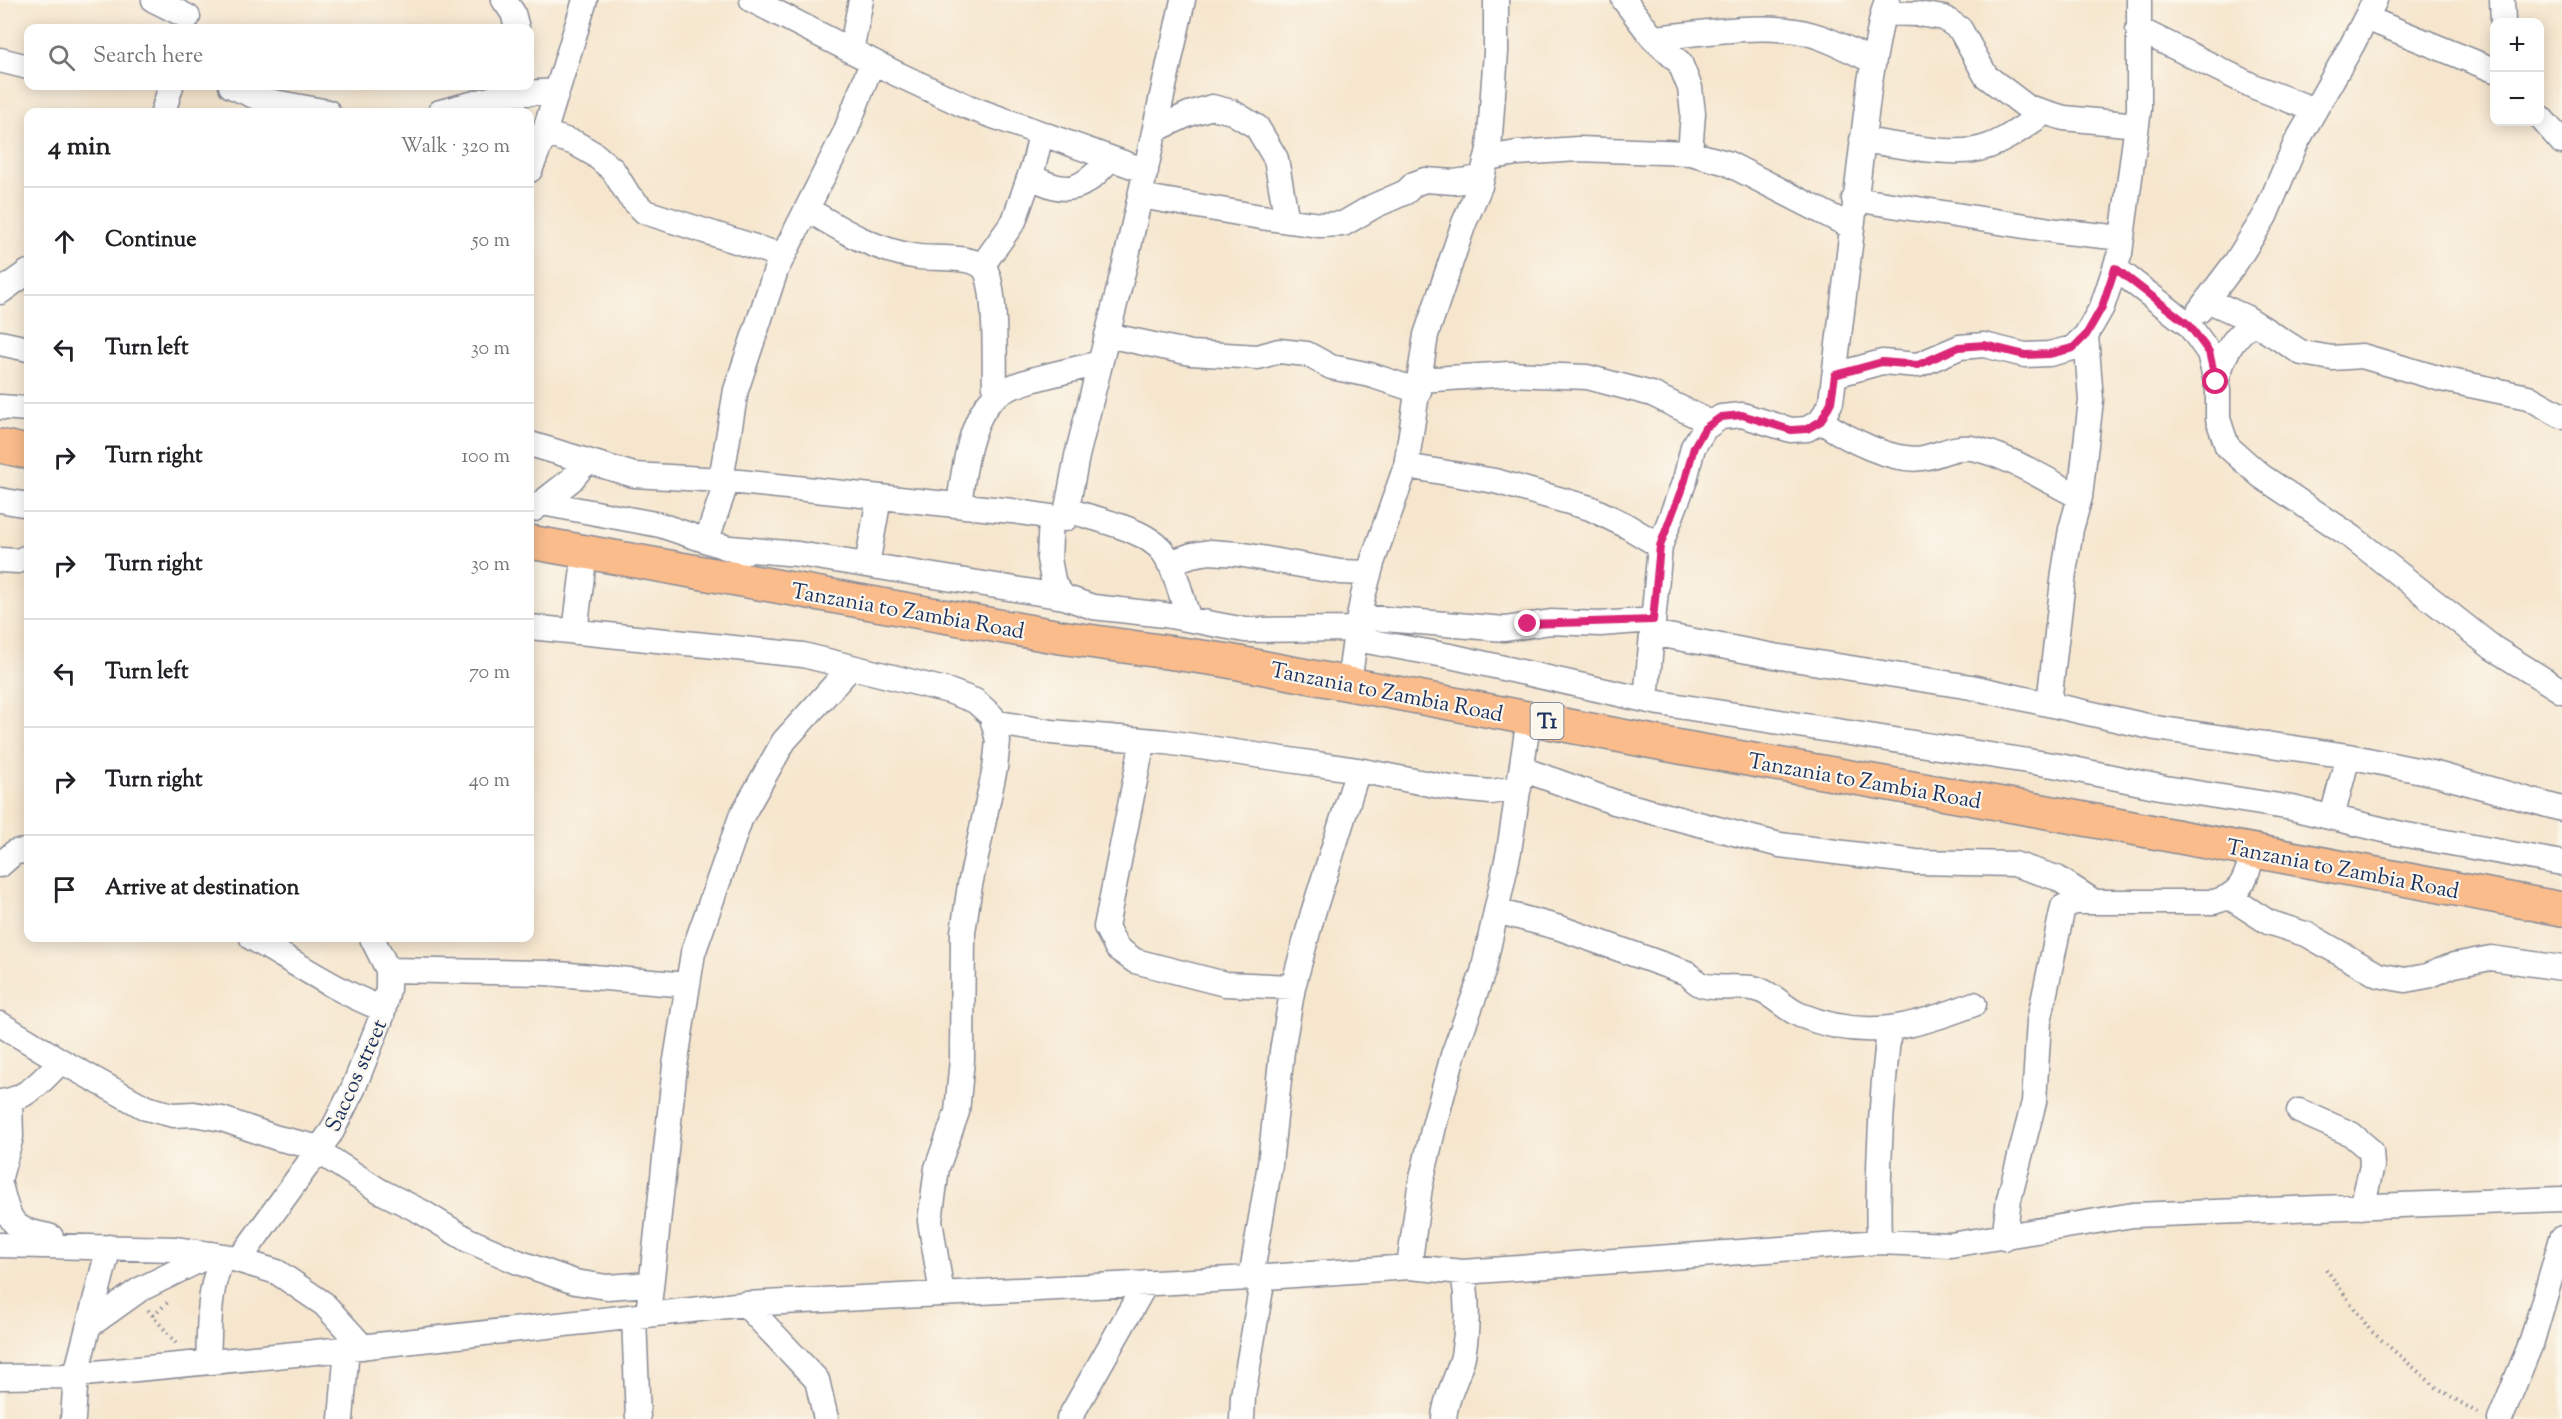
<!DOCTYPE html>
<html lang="en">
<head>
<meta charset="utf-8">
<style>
	body { margin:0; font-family:"Sorts Mill Goudy",serif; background:#f6f6f6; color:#202124 }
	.controls { position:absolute; right:18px; top:18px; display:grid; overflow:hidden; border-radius:12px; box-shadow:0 3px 15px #0003 }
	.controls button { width:54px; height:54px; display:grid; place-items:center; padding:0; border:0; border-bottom:2px solid #e0e0e0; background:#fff; color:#202124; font:30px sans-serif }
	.stop { position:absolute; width:18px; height:18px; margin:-14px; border:4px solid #db2777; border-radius:50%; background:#fff }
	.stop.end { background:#db2777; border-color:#fff; box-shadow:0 2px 6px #0008 }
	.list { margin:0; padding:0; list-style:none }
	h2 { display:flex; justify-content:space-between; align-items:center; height:78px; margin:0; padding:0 24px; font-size:26px }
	h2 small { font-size:20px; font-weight:400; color:#757577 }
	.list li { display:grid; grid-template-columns:39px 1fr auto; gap:18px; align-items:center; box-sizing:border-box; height:108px; padding:0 24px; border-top:2px solid #e0e0e0 }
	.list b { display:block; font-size:22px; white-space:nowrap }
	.list em { font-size:20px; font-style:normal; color:#757577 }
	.icon { flex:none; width:33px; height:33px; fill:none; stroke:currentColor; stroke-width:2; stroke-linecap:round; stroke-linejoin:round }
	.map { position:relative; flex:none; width:2562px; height:1419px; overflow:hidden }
	.search { position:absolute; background:#fff; box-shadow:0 3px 15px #0003; left:24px; top:24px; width:510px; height:66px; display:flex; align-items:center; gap:15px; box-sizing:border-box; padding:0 21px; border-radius:12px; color:#757577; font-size:22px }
	.panel { position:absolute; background:#fff; box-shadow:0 3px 15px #0003; left:24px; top:108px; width:510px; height:834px; border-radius:12px }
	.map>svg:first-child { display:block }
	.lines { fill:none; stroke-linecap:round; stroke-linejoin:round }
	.minor-casing { stroke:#888a96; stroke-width:27 }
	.highway-casing { stroke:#888a96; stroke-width:36 }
	.path { stroke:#888a96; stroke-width:4; stroke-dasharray:1.5 4.5; stroke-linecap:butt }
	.minor { stroke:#fff; stroke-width:24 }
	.highway { stroke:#fabc8b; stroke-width:33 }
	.route { stroke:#db2777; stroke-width:8 }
	.labels { text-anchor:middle; stroke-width:4.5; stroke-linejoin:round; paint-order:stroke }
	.shield { fill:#fbf7ec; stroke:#5e6b89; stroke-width:1.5 }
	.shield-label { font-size:21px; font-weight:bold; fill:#1b2f5e }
	.street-label { font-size:22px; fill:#1b2f5e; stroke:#fbf7ec }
</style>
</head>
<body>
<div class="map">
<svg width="2562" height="1419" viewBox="0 0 2562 1419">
	<rect width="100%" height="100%" fill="#fbf7ec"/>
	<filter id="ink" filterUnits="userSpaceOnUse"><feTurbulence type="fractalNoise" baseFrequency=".0167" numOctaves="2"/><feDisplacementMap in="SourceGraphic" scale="12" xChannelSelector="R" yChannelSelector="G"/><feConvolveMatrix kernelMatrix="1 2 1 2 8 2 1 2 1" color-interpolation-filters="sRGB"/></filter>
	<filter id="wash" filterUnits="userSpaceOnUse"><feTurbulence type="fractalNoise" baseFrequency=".008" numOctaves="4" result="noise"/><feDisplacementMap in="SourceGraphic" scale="24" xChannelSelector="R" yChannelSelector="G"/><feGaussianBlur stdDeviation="1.35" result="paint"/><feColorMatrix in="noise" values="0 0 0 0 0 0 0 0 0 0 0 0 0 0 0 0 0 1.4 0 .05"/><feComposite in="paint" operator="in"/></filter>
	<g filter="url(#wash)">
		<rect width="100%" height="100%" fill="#f6e6ce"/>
	</g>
	<g filter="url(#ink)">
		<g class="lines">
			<defs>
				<path id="minor" d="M154 0 188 17
					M504 0 513 13 517 28
					M752 0 895 73 968 107 1146 171
					M1624 0 1653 38 1680 63 1690 88 1693 113 1690 153
					M2502 0 2503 22
					M1883 13 1918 14 1944 18 1960 29 1986 76 2027 107 2064 118 2137 125
					M2366 18 2494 70
					M2138 29 2255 87 2315 110
					M1653 38C1700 34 1750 24 1796 31 1823 35 1849 50 1873 61
					M851 51 861 0
					M0 60 28 67
					M231 86 263 100 328 112
					M163 112 171 86
					M440 112 509 94 557 91
					M2540 117 2562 142
					M1155 130 1189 114 1212 107 1232 112 1257 127 1276 159 1287 221
					M544 133 575 143 594 154 613 170 629 196 645 212 783 256
					M1862 140C1892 144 1945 155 1974 150 2000 146 2023 127 2044 113
					M1487 158 1517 153 1578 149 1690 153 1727 163 1850 226
					M530 170 542 140 585 0
					M1030 176C1069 197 1082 190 1110 159
					M1140 196 1261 217 1320 225 1343 224 1374 206 1406 192 1414 184 1425 180 1454 182 1482 178
					M1854 199 2057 231 2122 238
					M807 209C843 231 876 251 919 257 936 259 980 254 987 273 997 300 994 365 995 396
					M982 266 1014 221 1034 164 1041 134
					M2115 268 2189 325 2209 353 2218 390V419L2227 446 2261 476 2352 537 2493 648 2562 691
					M0 292 28 272
					M2207 300 2245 317 2302 353 2332 358 2362 356 2441 379 2528 397 2562 416
					M2199 311 2236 262 2265 216 2296 143 2352 45 2375 0
					M1107 335 1191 353 1258 357 1279 351 1307 354 1331 367 1370 375 1419 391
					M0 343 28 349
					M1835 375 1882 362 1918 365 1960 347 1984 345 2025 355 2049 354 2073 348 2086 335 2102 307 2120 253 2139 109V0
					M1420 380 1509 374 1587 377 1652 394 1711 423
					M2216 383C2224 353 2230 342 2252 322
					M0 407 28 409
					M1821 421C1846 438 1892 463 1923 458 1940 455 1953 446 1971 448 2006 454 2048 481 2080 497
					M530 444 634 475 721 480 1012 511 1065 519 1077 456 1126 260 1183 0
					M1406 466 1495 481 1590 508 1625 525 1660 546
					M721 480 736 390 776 270 845 133 872 62
					M0 500 28 505
					M542 503 660 525 743 553
					M959 505C963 475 970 413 998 394 1021 379 1071 371 1099 363
					M534 509 571 480 587 461
					M1067 510C1095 519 1147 529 1164 553 1177 572 1181 598 1189 619
					M1051 517 1049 559 1054 585 1064 597 1093 607 1165 615 1245 630 1357 629
					M707 539 727 481
					M730 548 798 554 1064 597
					M0 560 18 561 28 557
					M1169 563 1192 555 1210 552 1238 554 1340 572 1369 573
					M867 565 879 498
					M1360 617 1505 629 1551 622 1600 624 1653 620
					M530 627 803 655 949 691 975 701 992 716 998 741 995 768 970 885 963 932 962 1059 957 1112 937 1168 930 1221 942 1294
					M575 632 585 552
					M1652 633 1774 656 1971 687 2156 728 2348 756 2436 774 2562 809
					M1355 639 1450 656 1659 703 2059 766 2165 788 2292 808 2401 834 2562 863
					M1349 684 1355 639 1363 596 1373 560 1406 466 1426 335 1464 223 1480 186 1489 149 1496 52V0
					M1646 700 1660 546 1685 480 1693 447 1705 428 1721 417 1742 415 1791 430 1807 429 1821 421 1831 402 1870 81 1882 17 1887 0
					M2049 703 2064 572 2071 529 2080 497 2091 400 2086 335
					M993 722 1051 732 1166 742 1276 758 1358 770 1450 788 1491 792 1519 788
					M1143 740 1106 927 1117 948 1135 961 1225 984 1293 987
					M1522 769 1614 802 1780 845 1916 862 2014 864 2057 878 2093 901
					M2332 817 2348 756
					M0 865 15 852 28 851
					M2231 898 2268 922 2308 935 2378 975 2405 980 2427 976 2454 965 2491 958 2562 968
					M1496 911 1560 928 1687 973C1692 977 1696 983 1702 985 1717 990 1739 985 1757 989 1772 993 1785 1009 1800 1015 1864 1041 1912 1028 1974 1004
					M252 938C296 963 336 991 383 1009
					M388 970 546 973 688 985
					M0 1024 61 1061 146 1108 173 1115 194 1114 222 1119 277 1138 320 1148
					M0 1102C26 1100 44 1079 61 1061
					M2299 1111 2351 1134 2371 1151 2372 1166 2362 1207
					M318 1151 380 1191 422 1212 468 1240 518 1262 575 1282 607 1287 651 1284
					M0 1177 11 1137 10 1101
					M0 1185C6 1204 7 1225 28 1231 35 1234 44 1234 51 1237
					M2004 1238 2009 1199 2034 1102 2039 1021 2063 907 2075 902H2214C2244 894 2245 878 2254 851
					M1879 1242C1877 1171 1881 1100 1889 1029
					M0 1245 176 1249 224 1256 277 1272 324 1304 363 1347
					M239 1260 332 1131 353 1089 382 1016 388 989V970L372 938
					M1409 1267 1420 1187 1434 1126 1453 1055 1483 972 1509 851 1529 718
					M1251 1278 1270 1164 1282 1051 1293 987 1313 913 1358 770
					M745 1304 817 1380 826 1419
					M648 1315 675 1066 693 953 741 817 784 741 851 667
					M634 1317 638 1419
					M90 1325 139 1290 212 1254
					M208 1362C210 1327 207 1287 224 1256
					M0 1377 63 1376 306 1353 745 1304 1251 1278 1409 1267 1463 1272 1879 1242 1951 1245 2133 1215 2562 1199
					M73 1419 76 1374 109 1247
					M341 1419 347 1348
					M1069 1419 1146 1283
					M1242 1419 1243 1396 1263 1277
					M1444 1419C1445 1397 1458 1378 1463 1356 1468 1328 1468 1300 1463 1272
					M2500 1419 2532 1341 2562 1238"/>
				<path id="highway" d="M0 446 28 452
					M530 542 1060 637 1223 660 1680 747 2042 811 2562 909"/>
			</defs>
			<!-- minor casing -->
			<use href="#minor" class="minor-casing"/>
			<!-- highway casing -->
			<use href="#highway" class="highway-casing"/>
			<!-- path -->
			<path class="path" d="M2326 1269 2370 1330 2436 1387 2479 1414
				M148 1310 176 1343
				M153 1316 168 1302"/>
			<!-- minor -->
			<use href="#minor" class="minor"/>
			<!-- highway -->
			<use href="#highway" class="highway"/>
		</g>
	</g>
	<g class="lines" filter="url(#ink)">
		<!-- route -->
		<path class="route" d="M1528 624 1653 620 1660 546 1685 480 1694 447 1705 428 1721 417 1742 415 1791 430 1807 429 1821 421 1831 402 1835 375 1882 362 1918 365 1959 347 1984 345 2025 355 2049 354 2073 348 2086 335 2102 307 2115 268 2189 325 2209 352 2216 382"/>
	</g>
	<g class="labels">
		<!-- shield labels -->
		<rect class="shield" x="1530.5" y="703" width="33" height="36" rx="4.5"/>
		<g class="shield-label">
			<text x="1547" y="728">T1</text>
		</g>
		<!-- street labels -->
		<g class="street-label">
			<text transform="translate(908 610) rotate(10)" y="8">Tanzania to Zambia Road</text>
			<text transform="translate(1387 691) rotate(11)" y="8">Tanzania to Zambia Road</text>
			<text transform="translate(1865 780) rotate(10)" y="8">Tanzania to Zambia Road</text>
			<text transform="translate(2343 868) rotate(11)" y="8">Tanzania to Zambia Road</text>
			<text transform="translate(355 1075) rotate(-66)" y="8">Saccos street</text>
		</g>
	</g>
</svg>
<div class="controls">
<button>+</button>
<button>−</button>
</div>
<div class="stop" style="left:2216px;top:382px"></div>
<div class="stop end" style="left:1528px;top:624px"></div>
<div class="search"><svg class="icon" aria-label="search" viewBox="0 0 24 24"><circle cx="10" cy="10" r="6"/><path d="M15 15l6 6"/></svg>Search here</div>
<section class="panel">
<h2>4 min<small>Walk · 320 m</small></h2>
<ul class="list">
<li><svg class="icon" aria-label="ahead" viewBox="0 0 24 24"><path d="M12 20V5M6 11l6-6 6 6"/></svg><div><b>Continue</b></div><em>50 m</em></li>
<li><svg class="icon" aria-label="left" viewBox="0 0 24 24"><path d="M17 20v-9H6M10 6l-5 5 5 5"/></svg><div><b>Turn left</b></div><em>30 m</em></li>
<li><svg class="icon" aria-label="right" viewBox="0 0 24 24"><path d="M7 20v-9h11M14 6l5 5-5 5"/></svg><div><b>Turn right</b></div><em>100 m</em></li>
<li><svg class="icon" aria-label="right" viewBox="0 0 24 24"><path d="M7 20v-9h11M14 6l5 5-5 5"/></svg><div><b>Turn right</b></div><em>30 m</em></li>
<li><svg class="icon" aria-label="left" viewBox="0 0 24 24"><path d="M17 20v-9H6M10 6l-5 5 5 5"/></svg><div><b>Turn left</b></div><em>70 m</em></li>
<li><svg class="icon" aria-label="right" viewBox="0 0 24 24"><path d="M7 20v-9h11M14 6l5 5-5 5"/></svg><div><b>Turn right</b></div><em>40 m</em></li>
<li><svg class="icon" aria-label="arrive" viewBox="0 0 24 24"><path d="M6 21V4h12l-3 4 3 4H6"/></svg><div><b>Arrive at destination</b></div></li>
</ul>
</section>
</div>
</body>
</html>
